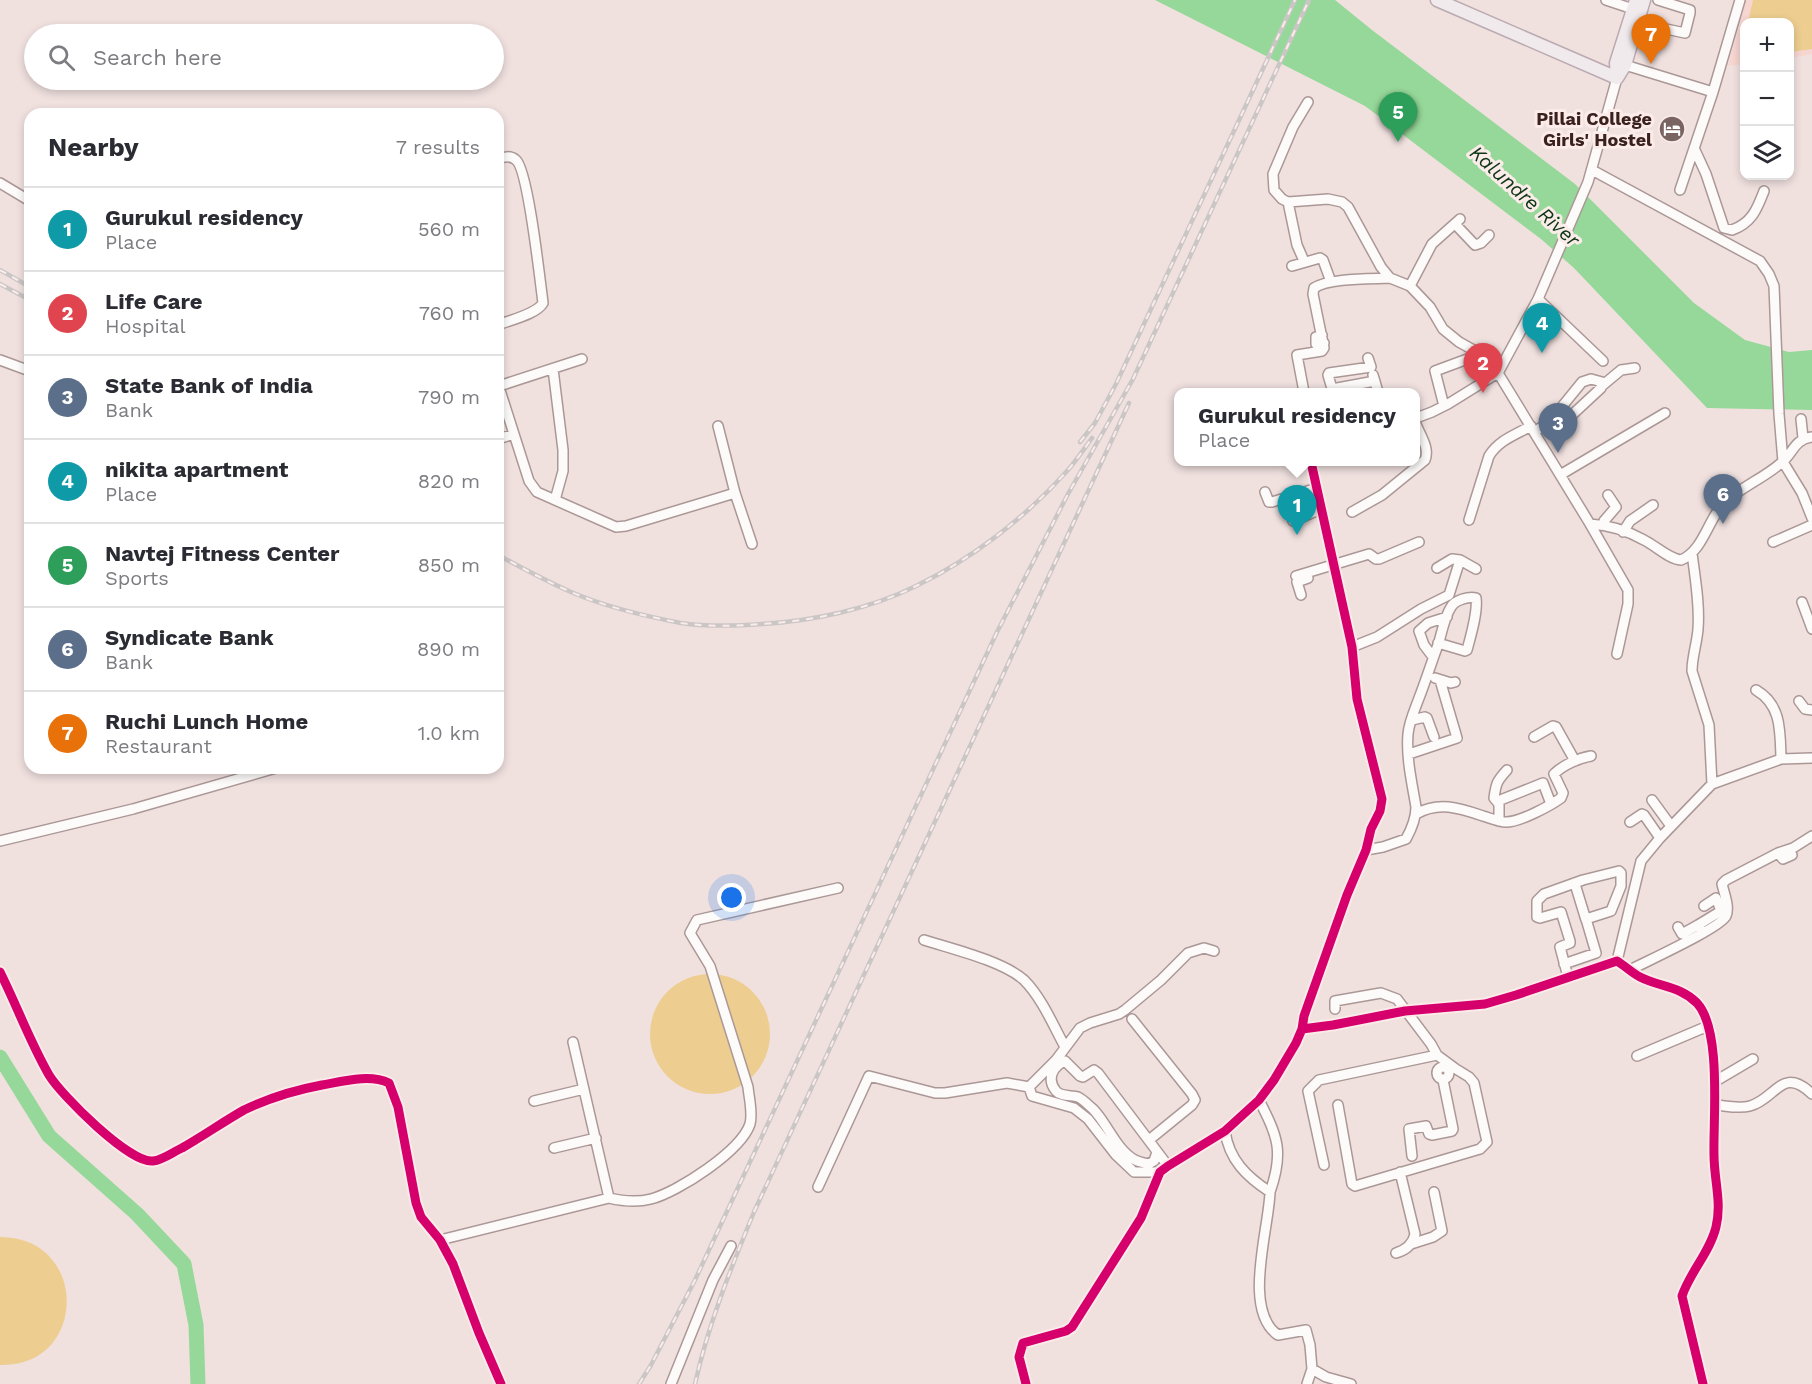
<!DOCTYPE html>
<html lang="en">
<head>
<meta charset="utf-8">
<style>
	body { margin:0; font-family:"Work Sans",sans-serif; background:#f2f2f3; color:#2b2b33 }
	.controls { position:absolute; right:18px; top:18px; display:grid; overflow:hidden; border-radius:12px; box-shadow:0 3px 9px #0003 }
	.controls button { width:54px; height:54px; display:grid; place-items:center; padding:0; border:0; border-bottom:2px solid #e1e1e2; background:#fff; color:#2b2b33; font:30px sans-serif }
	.you { position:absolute; left:732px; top:898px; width:21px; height:21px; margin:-15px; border:4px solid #fff; border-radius:50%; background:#1a73e8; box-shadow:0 0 0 9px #1a73e833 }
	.badge { display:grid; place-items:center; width:39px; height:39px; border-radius:50%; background:#111827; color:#fff; font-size:20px; font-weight:700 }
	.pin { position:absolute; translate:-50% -50px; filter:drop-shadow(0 2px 3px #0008) }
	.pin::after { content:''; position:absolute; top:32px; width:21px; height:18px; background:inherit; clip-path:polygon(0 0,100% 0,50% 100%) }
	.popup { position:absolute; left:1174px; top:388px; width:246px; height:78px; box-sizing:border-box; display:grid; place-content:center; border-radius:12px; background:#fff; filter:drop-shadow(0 2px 4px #0005); font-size:20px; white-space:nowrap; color:#7c7c81 }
	.popup b { font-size:22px; color:#2b2b33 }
	.popup::after { content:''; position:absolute; left:50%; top:100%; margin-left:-12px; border:12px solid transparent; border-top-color:#fff }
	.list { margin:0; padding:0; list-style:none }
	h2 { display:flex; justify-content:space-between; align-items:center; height:78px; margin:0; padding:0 24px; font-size:26px }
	h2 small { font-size:20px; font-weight:400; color:#7c7c81 }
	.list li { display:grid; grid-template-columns:39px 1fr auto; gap:18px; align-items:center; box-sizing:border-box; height:84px; padding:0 24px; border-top:2px solid #e1e1e2 }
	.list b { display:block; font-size:22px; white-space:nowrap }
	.list p { margin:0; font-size:20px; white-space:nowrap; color:#7c7c81 }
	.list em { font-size:20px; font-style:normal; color:#7c7c81 }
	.icon { flex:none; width:33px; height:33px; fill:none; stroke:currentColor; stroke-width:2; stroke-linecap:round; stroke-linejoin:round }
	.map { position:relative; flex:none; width:1812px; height:1384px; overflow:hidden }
	.search { position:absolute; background:#fff; box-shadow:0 3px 9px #0003; left:24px; top:24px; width:480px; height:66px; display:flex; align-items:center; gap:15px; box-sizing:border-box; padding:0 21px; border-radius:33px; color:#7c7c81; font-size:22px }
	.panel { position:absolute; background:#fff; box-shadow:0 3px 9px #0003; left:24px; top:108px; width:480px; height:666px; border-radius:18px }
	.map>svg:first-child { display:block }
	.built { fill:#f7d5d1 }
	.green { fill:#edce90 }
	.water { fill:#96d899 }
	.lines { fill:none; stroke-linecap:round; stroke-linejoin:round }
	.river { stroke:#96d899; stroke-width:15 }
	.minor-casing { stroke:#ab9896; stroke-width:12 }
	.major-casing { stroke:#bbaab1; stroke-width:15 }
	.minor { stroke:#fdfafa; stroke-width:9 }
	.major { stroke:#f0eaed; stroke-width:12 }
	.rail-casing { stroke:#cbc6c6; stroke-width:4.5 }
	.rail { stroke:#fbecea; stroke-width:2; stroke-dasharray:7; stroke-linecap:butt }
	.cycleway-casing { stroke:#fbecea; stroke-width:13 }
	.cycleway { stroke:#d6006c; stroke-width:9 }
	.labels { text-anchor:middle; stroke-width:6; stroke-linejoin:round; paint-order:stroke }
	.poi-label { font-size:18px; font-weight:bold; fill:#3b211e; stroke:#fbecea; text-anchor:end }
	.water-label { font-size:20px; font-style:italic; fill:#0d3614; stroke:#fbecea }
</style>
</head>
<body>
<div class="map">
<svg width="1812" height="1384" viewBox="0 0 1812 1384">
	<rect width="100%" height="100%" fill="#f0e1df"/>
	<!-- built -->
	<path class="built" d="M1746 0H1812V54L1790 58V22H1744V64L1728 66Z"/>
	<!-- green -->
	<path class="green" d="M1753 0H1812V49L1790 52V22H1748Z
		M650 1034a60 60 0 1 1 120 0a60 60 0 1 1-120 0Z
		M0 1237C90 1237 88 1368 0 1365Z"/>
	<!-- water -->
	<path class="water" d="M1155 0H1335L1372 30 1575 184 1694 303 1745 340 1789 352 1812 350V410L1707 408 1574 268 1541 239 1365 106Z"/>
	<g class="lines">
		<!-- river -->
		<path class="river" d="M0 1057 49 1136 137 1214 184 1264 196 1325 198 1384"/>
		<defs>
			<path id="minor" d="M1606 0 1633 9
				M1638 23 1685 33 1690 13V10L1658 0
				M1625 65 1713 92 1740 0
				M1308 102 1293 127 1273 174 1274 190 1282 199 1288 202 1328 199 1342 202 1348 207 1381 267 1390 278 1410 286 1430 307 1443 329 1459 342 1486 357 1498 373 1590 524 1628 590V604L1617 654
				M1694 148 1706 174 1724 228 1732 230C1752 223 1757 209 1764 191
				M498 159C504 157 510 155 516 160 528 170 540 280 543 303 537 314 510 320 498 325
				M1592 170 1760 261 1769 274 1774 286 1779 414 1783 462 1802 493 1812 518
				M0 183 30 201
				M1680 190 1713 92
				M1288 202 1297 245 1304 261
				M1455 224 1475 245 1481 243 1489 235
				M1292 266 1320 258 1323 260 1331 282
				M1410 286 1432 244 1460 219
				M1538 299 1603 361
				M1322 335 1316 337V344L1324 343
				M0 360 30 371
				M553 369 563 450V471L555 500
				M1373 375 1378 392
				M498 384 529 481 537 492 616 527 626 526 735 493
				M1603 385 1621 370 1635 368
				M499 386 582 359
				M1332 389 1375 381
				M1304 392 1297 355 1322 351 1324 348 1313 294 1314 288C1328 278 1371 279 1390 278
				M1333 392 1328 375 1329 373 1371 367 1368 358
				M1444 406 1435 371 1481 354
				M1416 418 1432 412 1448 404 1498 373 1538 299 1588 182 1617 78
				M1801 419 1803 438
				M718 426 735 493 752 544
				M1534 432 1557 417 1560 409 1582 382 1591 379 1602 382 1601 388 1573 414 1565 418 1557 417
				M498 439 514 434
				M1560 475 1665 413
				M1265 492 1269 502H1272L1317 488
				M1352 512 1382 495 1425 460C1430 448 1420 435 1416 424
				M1469 520 1489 456C1499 440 1515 435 1531 426
				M1293 521 1321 509
				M1590 524C1608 525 1628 531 1644 540 1656 546 1669 559 1681 560 1703 551 1708 520 1723 504 1740 487 1763 479 1781 463 1793 454 1794 439 1812 437
				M1603 525 1604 521 1616 507 1608 495
				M1623 532 1630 521 1653 505
				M1773 542 1812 525
				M1692 553C1695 578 1700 604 1698 629 1697 643 1692 657 1692 671L1709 725 1712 784
				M1460 560 1476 569
				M1296 576 1369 554 1376 559H1379L1419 542
				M1301 595 1297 582 1308 578 1306 573
				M1802 602 1812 629
				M1352 647 1377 637 1421 609 1449 595 1460 560 1452 559 1437 568
				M1433 657 1424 645 1419 631 1428 623 1447 617
				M1435 678 1451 683 1455 682
				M1756 690C1782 705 1780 732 1781 759
				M1799 701 1805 709 1812 710
				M1412 720 1425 717 1427 718 1434 737
				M1534 737 1553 726 1556 727 1575 761
				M1409 754 1457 738 1440 680
				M1652 800 1671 826
				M1498 801 1543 783 1551 804
				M1416 814C1439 801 1459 808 1483 816 1490 818 1498 822 1506 822 1520 822 1550 806 1561 798L1563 793 1554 774C1563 765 1579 758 1591 756
				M1499 821V804L1494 798C1496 783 1497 781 1507 770
				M1630 822 1642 814 1644 815 1660 838
				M0 841 133 809 276 768
				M1366 850 1383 847 1406 839C1411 830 1416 818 1416 807 1412 783 1406 758 1408 734 1409 722 1415 709 1419 698 1426 680 1432 661 1439 642 1442 631 1445 616 1451 607 1455 600 1469 596 1476 598 1478 612 1471 635 1467 650L1465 651 1438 643
				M1778 853 1783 859 1792 855
				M1575 884 1586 920
				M1698 925 1721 911 1716 898 1704 906
				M1678 927 1682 934 1698 925 1700 928
				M924 940C952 949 1003 961 1024 980 1042 998 1053 1025 1065 1047
				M1617 961 1641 861 1660 838 1712 784 1781 759 1812 758
				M1564 964 1596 953 1586 919 1611 911 1621 886V873L1619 871 1583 880 1544 894 1537 901V917L1540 918 1561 912 1570 941V943L1560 947 1568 977
				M1630 970C1645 962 1722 927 1726 916 1730 907 1724 893 1722 884L1726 880 1778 853 1793 848 1812 836
				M0 972C17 1006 30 1042 49 1075 61 1095 130 1164 153 1161 163 1160 173 1152 182 1148 203 1136 223 1122 244 1110 269 1098 295 1090 322 1085 344 1081 370 1074 389 1083L398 1107 416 1203 421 1217 440 1240 453 1264 479 1333 501 1384
				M1335 1009V1001L1375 994 1381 993 1397 999 1431 1044 1437 1055 1456 1069 1469 1077 1474 1083 1487 1142 1480 1149 1355 1186 1352 1184 1338 1105
				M1132 1019 1192 1094 1195 1100 1192 1105 1149 1140
				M1302 1029 1333 1025 1405 1011 1485 1004 1516 995 1617 961C1625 966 1632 973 1640 977 1660 987 1680 986 1697 1003 1722 1030 1713 1119 1714 1155 1714 1180 1722 1202 1716 1227 1710 1252 1690 1272 1682 1296L1703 1384
				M573 1042 609 1198
				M1637 1056 1708 1026
				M1437 1073a6 6 0 1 1 12 0a6 6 0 1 1-12 0Z
				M1714 1082 1753 1059
				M1259 1100C1278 1137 1284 1152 1270 1192
				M534 1101 584 1089
				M1716 1105C1727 1106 1739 1109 1750 1106 1776 1099 1782 1065 1812 1094
				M1225 1131C1229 1160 1247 1177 1270 1192 1269 1229 1242 1310 1278 1335L1306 1330 1310 1345 1312 1369 1326 1377 1351 1384
				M554 1148 596 1138
				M1157 1152 1154 1161 1149 1164C1144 1163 1139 1162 1135 1160 1117 1151 1107 1123 1093 1109 1088 1105 1084 1100 1078 1097 1072 1095 1061 1097 1056 1091 1046 1079 1053 1066 1065 1061L1080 1076 1083 1077 1094 1070 1098 1073 1168 1166
				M1412 1156 1409 1129 1426 1126 1429 1134 1432 1135 1452 1131 1453 1129 1443 1080
				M1324 1165 1308 1091 1319 1080 1437 1055
				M1160 1172H1134L1116 1155 1088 1119 1074 1108 1032 1096 1029 1087 1056 1060 1080 1028 1090 1023 1119 1014 1125 1010 1161 980 1188 953 1204 948 1214 951
				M818 1187 869 1076 935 1093H945L1007 1083 1029 1087
				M440 1240 609 1198C622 1201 639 1202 651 1199 678 1192 741 1151 750 1124 753 1113 749 1098 748 1087L710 966 690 933 697 920 838 888
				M1411 1244 1433 1237 1442 1231 1434 1192
				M1396 1253C1406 1250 1413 1244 1415 1234L1400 1172
				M671 1384 713 1280 731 1246
				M1026 1384 1019 1357 1023 1343 1066 1331 1072 1327 1141 1218 1160 1172 1168 1166 1225 1131 1259 1100 1274 1080 1296 1043 1302 1029 1304 1016 1347 895 1366 850 1371 829 1380 811 1382 799 1357 699 1352 647 1311 462
				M1307 1384 1312 1369"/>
			<path id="major" d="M1437 0 1617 78
				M1617 77 1616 63 1636 0
				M1617 78 1625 65 1644 0"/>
		</defs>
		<!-- minor casing -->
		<use href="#minor" class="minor-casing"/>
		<!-- major casing -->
		<use href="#major" class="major-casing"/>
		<!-- minor -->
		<use href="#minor" class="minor"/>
		<!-- major -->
		<use href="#major" class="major"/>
		<defs>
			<path id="rail" d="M0 270 30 287
				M0 284 30 300
				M1080 442 1095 423 1116 384 1295 0
				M498 555C522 568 546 581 571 592 606 607 644 616 681 623 708 627 735 626 762 624 813 621 870 609 916 586 972 559 1026 517 1067 471 1076 461 1084 449 1092 438
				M639 1384 651 1365 695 1280 997 632 1068 494 1133 379 1309 0
				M695 1384C708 1325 731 1268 754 1212L1129 403"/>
		</defs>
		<!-- rail casing -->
		<use href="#rail" class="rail-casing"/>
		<!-- rail -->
		<use href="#rail" class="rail"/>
		<defs>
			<path id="cycleway" d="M0 972C17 1006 30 1042 49 1075 61 1095 130 1164 153 1161 163 1160 173 1152 182 1148 203 1136 223 1122 244 1110 269 1098 295 1090 322 1085 344 1081 370 1074 389 1083L398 1107 416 1203 421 1217 440 1240 453 1264 479 1333 501 1384
				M1302 1029 1333 1025 1405 1011 1485 1004 1516 995 1617 961C1625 966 1632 973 1640 977 1660 987 1680 986 1697 1003 1722 1030 1713 1119 1714 1155 1714 1180 1722 1202 1716 1227 1710 1252 1690 1272 1682 1296L1703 1384
				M1026 1384 1019 1357 1023 1343 1066 1331 1072 1327 1141 1218 1160 1172 1168 1166 1225 1131 1259 1100 1274 1080 1296 1043 1302 1029 1304 1016 1347 895 1366 850 1371 829 1380 811 1382 799 1357 699 1352 647 1311 462"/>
		</defs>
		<!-- cycleway casing -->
		<use href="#cycleway" class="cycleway-casing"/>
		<!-- cycleway -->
		<use href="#cycleway" class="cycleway"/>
	</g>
	<!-- icons -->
	<defs>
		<symbol id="hotel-disc" viewBox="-11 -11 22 22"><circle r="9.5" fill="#7a6462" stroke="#fbecea"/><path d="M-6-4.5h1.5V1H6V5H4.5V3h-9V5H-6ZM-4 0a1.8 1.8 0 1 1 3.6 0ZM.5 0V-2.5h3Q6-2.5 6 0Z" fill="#fff"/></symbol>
	</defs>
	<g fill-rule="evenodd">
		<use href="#hotel-disc" x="1657" y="114" width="30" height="30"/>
	</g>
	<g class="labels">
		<!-- poi labels -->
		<g class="poi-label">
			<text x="1652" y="125">Pillai College<tspan x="1652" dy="21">Girls' Hostel</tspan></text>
		</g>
		<!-- water labels -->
		<g class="water-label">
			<text transform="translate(1525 196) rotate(42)" y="7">Kalundre River</text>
		</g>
	</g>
</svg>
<div class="controls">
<button>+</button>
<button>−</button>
<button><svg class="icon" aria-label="layers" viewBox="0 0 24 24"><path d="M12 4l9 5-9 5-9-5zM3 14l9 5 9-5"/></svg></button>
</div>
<div class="you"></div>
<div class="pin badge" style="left:1297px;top:535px;background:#0f9aa8">1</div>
<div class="popup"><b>Gurukul residency</b>Place</div>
<div class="pin badge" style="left:1483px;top:393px;background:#e0444e">2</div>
<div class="pin badge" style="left:1558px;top:453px;background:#5c6f8a">3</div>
<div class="pin badge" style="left:1542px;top:353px;background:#0f9aa8">4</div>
<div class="pin badge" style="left:1398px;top:142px;background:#2e9e5b">5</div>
<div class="pin badge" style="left:1723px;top:524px;background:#5c6f8a">6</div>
<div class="pin badge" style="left:1651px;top:64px;background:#e8710a">7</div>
<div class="search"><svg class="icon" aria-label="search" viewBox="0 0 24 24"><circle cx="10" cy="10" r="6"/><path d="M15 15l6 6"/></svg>Search here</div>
<section class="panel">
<h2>Nearby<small>7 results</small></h2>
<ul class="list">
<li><span class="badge" style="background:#0f9aa8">1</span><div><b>Gurukul residency</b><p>Place</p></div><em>560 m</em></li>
<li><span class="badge" style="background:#e0444e">2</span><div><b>Life Care</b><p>Hospital</p></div><em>760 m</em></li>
<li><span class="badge" style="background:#5c6f8a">3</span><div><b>State Bank of India</b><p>Bank</p></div><em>790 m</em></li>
<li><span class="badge" style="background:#0f9aa8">4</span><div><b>nikita apartment</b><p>Place</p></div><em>820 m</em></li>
<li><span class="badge" style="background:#2e9e5b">5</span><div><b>Navtej Fitness Center</b><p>Sports</p></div><em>850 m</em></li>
<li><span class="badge" style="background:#5c6f8a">6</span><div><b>Syndicate Bank</b><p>Bank</p></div><em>890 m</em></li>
<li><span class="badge" style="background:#e8710a">7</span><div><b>Ruchi Lunch Home</b><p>Restaurant</p></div><em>1.0 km</em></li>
</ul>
</section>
</div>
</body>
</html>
